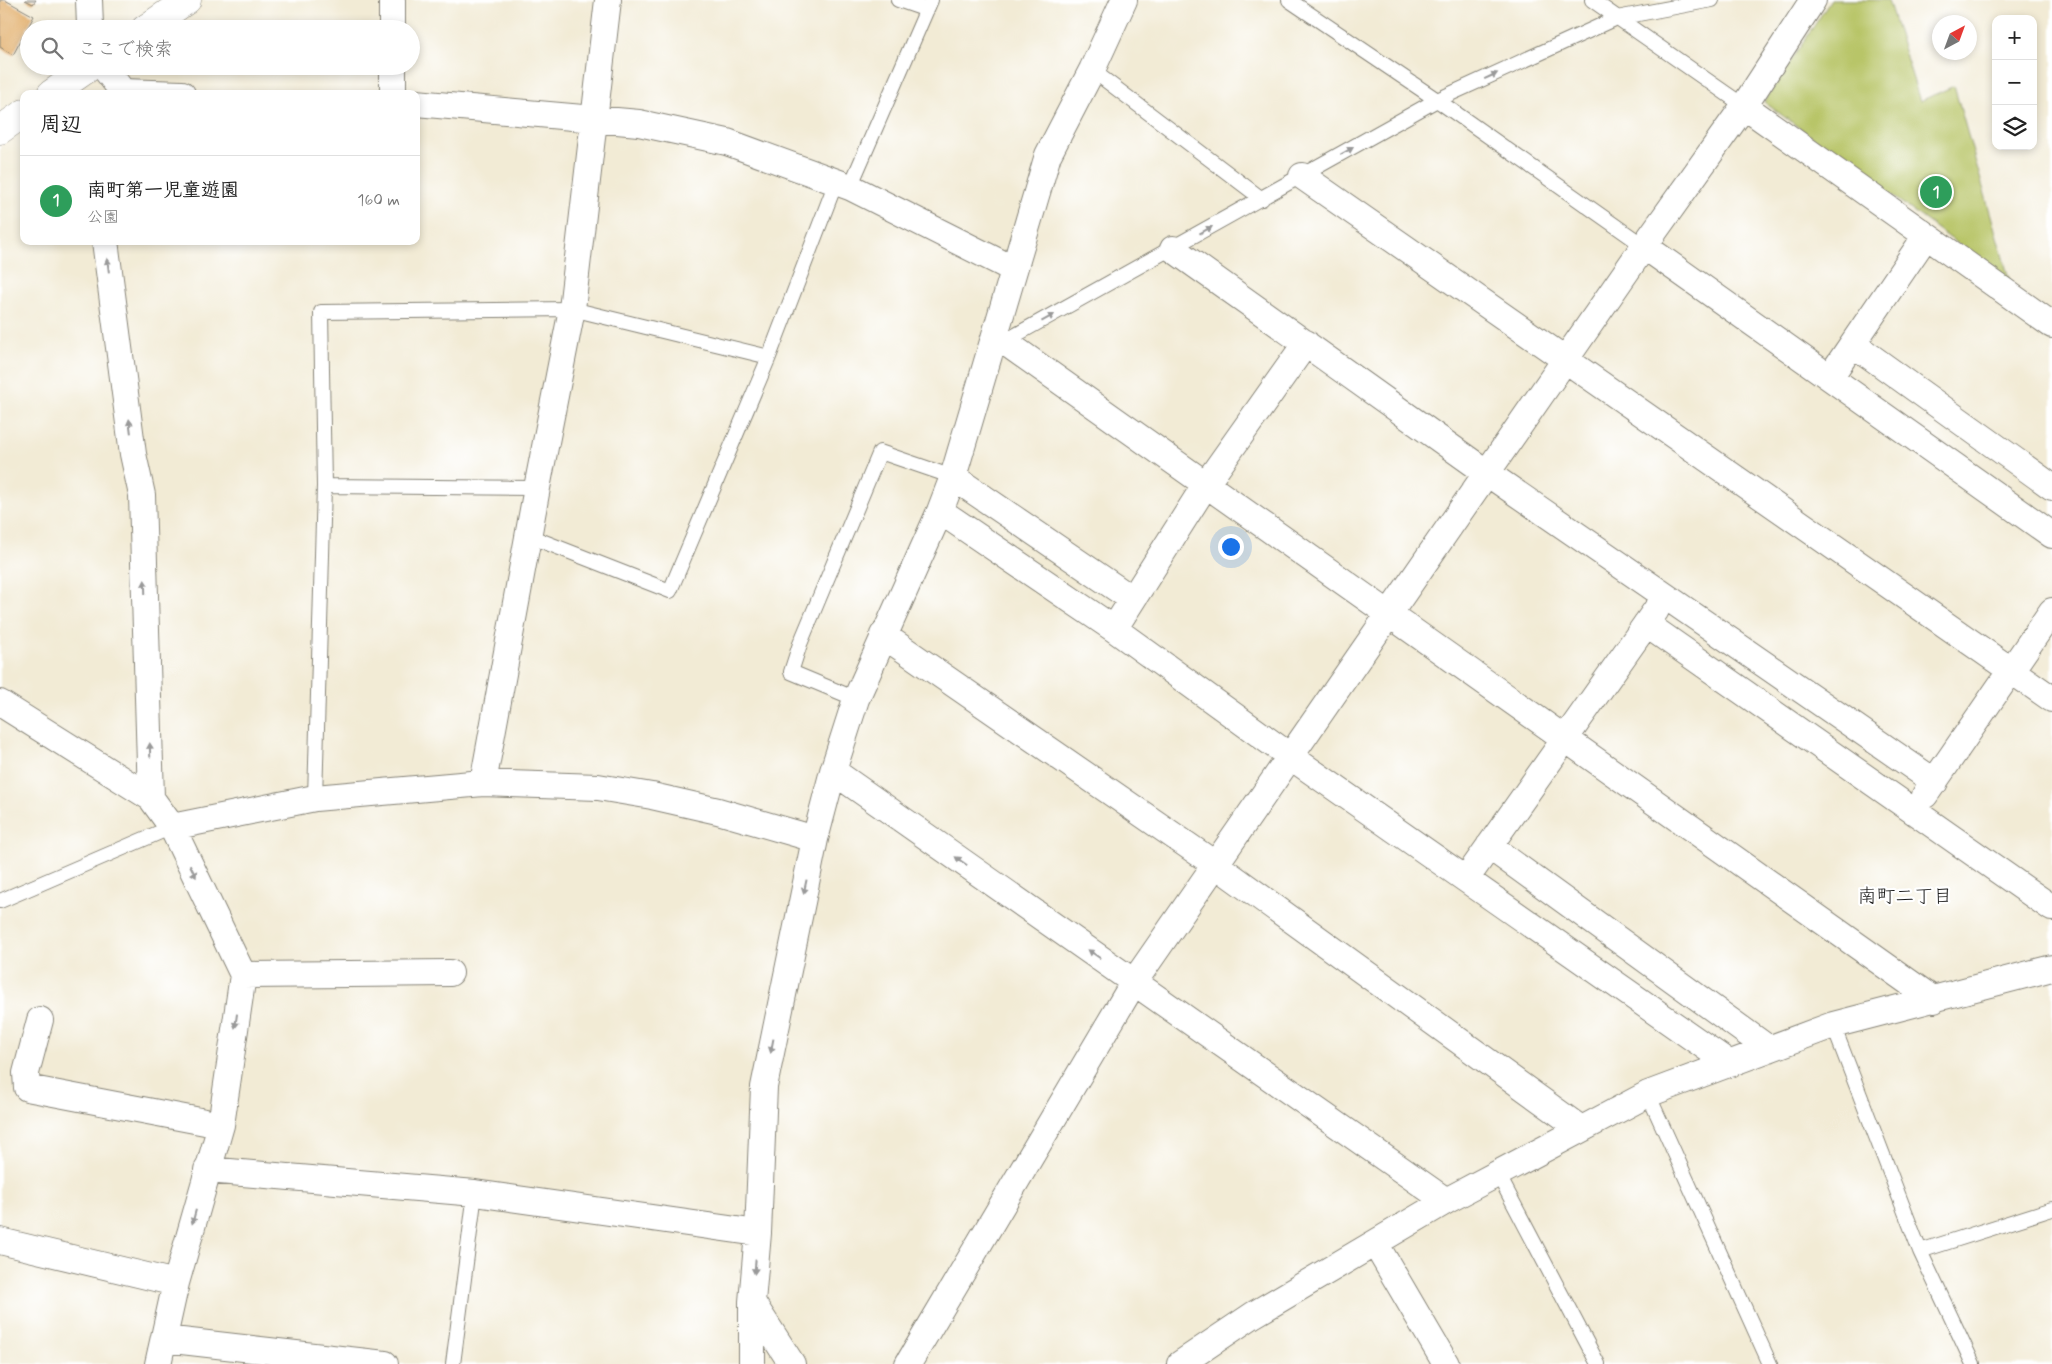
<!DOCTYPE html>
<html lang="ja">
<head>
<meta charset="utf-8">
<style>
	body { margin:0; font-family:Mynerve,"Klee One",sans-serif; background:#f6f6f6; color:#222 }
	.controls { position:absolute; right:15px; top:15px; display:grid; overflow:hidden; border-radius:10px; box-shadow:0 2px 8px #0003 }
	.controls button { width:45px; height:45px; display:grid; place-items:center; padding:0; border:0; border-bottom:1px solid #e0e0e0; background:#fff; color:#222; font:25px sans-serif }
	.compass { position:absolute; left:1932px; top:15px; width:45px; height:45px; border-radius:50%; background:#fff; box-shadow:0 2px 8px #0003; rotate:41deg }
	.you { position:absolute; left:1230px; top:546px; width:18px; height:18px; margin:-12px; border:4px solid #fff; border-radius:50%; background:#1a73e8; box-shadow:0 0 0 8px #1a73e833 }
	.badge { display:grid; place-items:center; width:32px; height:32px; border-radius:50%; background:#1a73e8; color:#fff; font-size:16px; font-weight:700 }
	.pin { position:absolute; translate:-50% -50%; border:2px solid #fff; box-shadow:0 1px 5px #0006 }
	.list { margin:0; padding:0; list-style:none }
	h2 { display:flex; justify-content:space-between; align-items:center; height:65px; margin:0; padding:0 20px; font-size:21px }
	h2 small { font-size:16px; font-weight:400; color:#767676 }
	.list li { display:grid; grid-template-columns:32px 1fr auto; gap:15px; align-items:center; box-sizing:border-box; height:90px; padding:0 20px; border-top:1px solid #e0e0e0 }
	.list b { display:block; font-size:19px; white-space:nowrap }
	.list p { margin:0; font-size:16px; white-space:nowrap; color:#767676 }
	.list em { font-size:16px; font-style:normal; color:#767676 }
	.icon { flex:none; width:28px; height:28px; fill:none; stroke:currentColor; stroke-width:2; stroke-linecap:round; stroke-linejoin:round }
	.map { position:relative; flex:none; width:2052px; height:1364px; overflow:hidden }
	.search { position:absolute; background:#fff; box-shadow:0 2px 8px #0003; left:20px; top:20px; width:400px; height:55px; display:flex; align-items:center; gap:12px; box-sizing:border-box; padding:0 18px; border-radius:28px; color:#767676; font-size:19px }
	.panel { position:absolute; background:#fff; box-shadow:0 2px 8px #0003; left:20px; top:90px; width:400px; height:155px; border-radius:10px }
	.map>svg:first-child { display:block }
	.green { fill:#b8c567; stroke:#6a7042 }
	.building { fill:#e0aa64 }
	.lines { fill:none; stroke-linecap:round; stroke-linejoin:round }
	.service-casing { stroke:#878478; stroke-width:16 }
	.minor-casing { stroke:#878478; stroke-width:28 }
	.tertiary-casing { stroke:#878478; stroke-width:29 }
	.service { stroke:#fff; stroke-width:14 }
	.minor { stroke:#fff; stroke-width:26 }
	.tertiary { stroke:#fff; stroke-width:28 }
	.oneway { fill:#999 }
	.labels { text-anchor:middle; stroke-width:4.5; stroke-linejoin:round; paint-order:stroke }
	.neighbourhood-label { font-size:19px; fill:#1c1c1c; stroke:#fff }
</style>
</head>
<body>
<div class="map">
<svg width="2052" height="1364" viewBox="0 0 2052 1364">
	<rect width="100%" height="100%" fill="#fff"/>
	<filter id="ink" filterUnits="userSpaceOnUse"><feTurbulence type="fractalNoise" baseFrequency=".02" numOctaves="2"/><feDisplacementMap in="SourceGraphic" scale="10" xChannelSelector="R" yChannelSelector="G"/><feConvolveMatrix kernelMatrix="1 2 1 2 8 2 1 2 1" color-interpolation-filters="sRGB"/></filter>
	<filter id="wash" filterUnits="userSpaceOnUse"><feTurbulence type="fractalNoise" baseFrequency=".0096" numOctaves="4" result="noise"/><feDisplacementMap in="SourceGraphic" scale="20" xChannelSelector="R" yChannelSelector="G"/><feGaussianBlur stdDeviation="1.12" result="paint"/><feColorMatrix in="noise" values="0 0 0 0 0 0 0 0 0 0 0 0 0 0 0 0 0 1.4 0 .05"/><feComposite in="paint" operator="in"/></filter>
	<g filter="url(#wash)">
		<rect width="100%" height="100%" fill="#f2ebd5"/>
		<!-- green -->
		<path class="green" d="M1831 0H1888L1920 101 1954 86 2010 282 1764 102Z"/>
		<g id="blocks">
			<!-- building -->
			<path class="building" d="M0 0H5L34 16 13 55 0 47Z
				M25 0H36L33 4Z"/>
		</g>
	</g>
	<g filter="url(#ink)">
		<use href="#blocks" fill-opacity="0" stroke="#878478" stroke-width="1"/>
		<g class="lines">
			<defs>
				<path id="service" d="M898 0 927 10
					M1289 0 1437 100 1644 246
					M1592 0 1744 106
					M1092 70 1262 199
					M850 187 931 0
					M1005 341 1437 100 1617 18 1712 0
					M324 486 537 488
					M529 536 670 591 769 357 836 182
					M856 699 791 672 800 644 880 452 953 477
					M315 798 324 486 321 312 572 309 769 357
					M0 901 172 827
					M1833 1025 1920 1251 1973 1364
					M1648 1094 1770 1364
					M1498 1174 1598 1364
					M1920 1251 2052 1209
					M453 1364 475 1193"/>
				<path id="minor" d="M89 0 90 26 91 29
					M392 0V29
					M103 66 123 92 182 94
					M393 66V94
					M416 103 639 123 727 142 850 187 1013 269
					M1744 106 2052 325
					M1302 176 2052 699
					M105 241 133 454 142 495 151 798
					M1644 246 2052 535
					M1173 249 1487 473 1935 782
					M995 335 1934 1000
					M1306 343 1206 484 1114 629 1291 757 1730 1064
					M1853 344 2052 487
					M1830 377 1926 236
					M953 477 1132 599
					M940 511 1114 629
					M1646 624 2052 908
					M883 635 1216 865 1581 1129
					M0 703 151 798 172 827 243 975 221 1125 176 1283 158 1364
					M833 771 1446 1201
					M483 783 537 488 572 309 608 0
					M1925 795 2052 611
					M172 827 315 798 483 783 598 787 652 796 718 811 815 839
					M1489 846 1769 1049
					M1466 879 1656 610
					M243 975 450 973
					M40 1020 26 1073 27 1088 221 1125
					M207 1170 475 1193 758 1233
					M0 1241 176 1283
					M1375 1243 1446 1364
					M752 1302 792 1364
					M164 1339 385 1364
					M752 1364V1302L758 1233 764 1087 815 839 833 771 856 699 940 511 953 477 1048 155 1092 70 1124 0
					M908 1364 1134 982 1644 246 1744 106 1813 0
					M1180 1364 1253 1315 1446 1201 1648 1094 1833 1025 2052 968"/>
				<path id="tertiary" d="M145 29 187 0
					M51 94 91 66
					M0 130 24 113"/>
			</defs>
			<!-- service casing -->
			<use href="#service" class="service-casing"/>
			<!-- minor casing -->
			<use href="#minor" class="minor-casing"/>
			<!-- tertiary casing -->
			<use href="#tertiary" class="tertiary-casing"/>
			<!-- service -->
			<use href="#service" class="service"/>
			<!-- minor -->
			<use href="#minor" class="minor"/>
			<!-- tertiary -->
			<use href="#tertiary" class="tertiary"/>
		</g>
		<!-- one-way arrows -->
		<defs><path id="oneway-solid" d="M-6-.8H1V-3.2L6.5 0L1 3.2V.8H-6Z" transform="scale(1.25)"/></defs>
		<g class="oneway">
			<use href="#oneway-solid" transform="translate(1491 76) rotate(-25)"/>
			<use href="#oneway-solid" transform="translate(1347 151) rotate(-29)"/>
			<use href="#oneway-solid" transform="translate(1206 230) rotate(-29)"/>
			<use href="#oneway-solid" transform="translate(108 265) rotate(-97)"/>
			<use href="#oneway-solid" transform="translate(1048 318) rotate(-29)"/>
			<use href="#oneway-solid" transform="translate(130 426) rotate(-97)"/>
			<use href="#oneway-solid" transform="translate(145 587) rotate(-92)"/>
			<use href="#oneway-solid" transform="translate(150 750) rotate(-92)"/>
			<use href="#oneway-solid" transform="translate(961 861) rotate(-145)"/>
			<use href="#oneway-solid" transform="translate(193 871) rotate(64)"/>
			<use href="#oneway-solid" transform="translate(805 887) rotate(102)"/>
			<use href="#oneway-solid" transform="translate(1094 954) rotate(-145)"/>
			<use href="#oneway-solid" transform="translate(236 1021) rotate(98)"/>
			<use href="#oneway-solid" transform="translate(772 1046) rotate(101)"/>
			<use href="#oneway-solid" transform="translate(194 1217) rotate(105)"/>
			<use href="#oneway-solid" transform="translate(755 1267) rotate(95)"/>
		</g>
	</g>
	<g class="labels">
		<!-- neighbourhood labels -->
		<g class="neighbourhood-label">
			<text x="1905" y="902">南町二丁目</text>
		</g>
	</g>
</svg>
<div class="controls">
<button>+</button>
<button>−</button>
<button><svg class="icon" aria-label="layers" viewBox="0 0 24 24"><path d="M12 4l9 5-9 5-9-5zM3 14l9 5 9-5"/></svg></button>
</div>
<svg class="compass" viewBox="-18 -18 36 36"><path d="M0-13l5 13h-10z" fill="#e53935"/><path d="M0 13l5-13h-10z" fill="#767676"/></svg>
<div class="you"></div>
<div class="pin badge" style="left:1936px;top:192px;background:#2e9e5b">1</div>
<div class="search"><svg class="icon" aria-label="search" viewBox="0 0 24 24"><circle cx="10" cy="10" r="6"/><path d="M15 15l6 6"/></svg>ここで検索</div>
<section class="panel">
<h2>周辺<small></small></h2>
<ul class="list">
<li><span class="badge" style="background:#2e9e5b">1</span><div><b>南町第一児童遊園</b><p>公園</p></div><em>160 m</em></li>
</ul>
</section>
</div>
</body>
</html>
